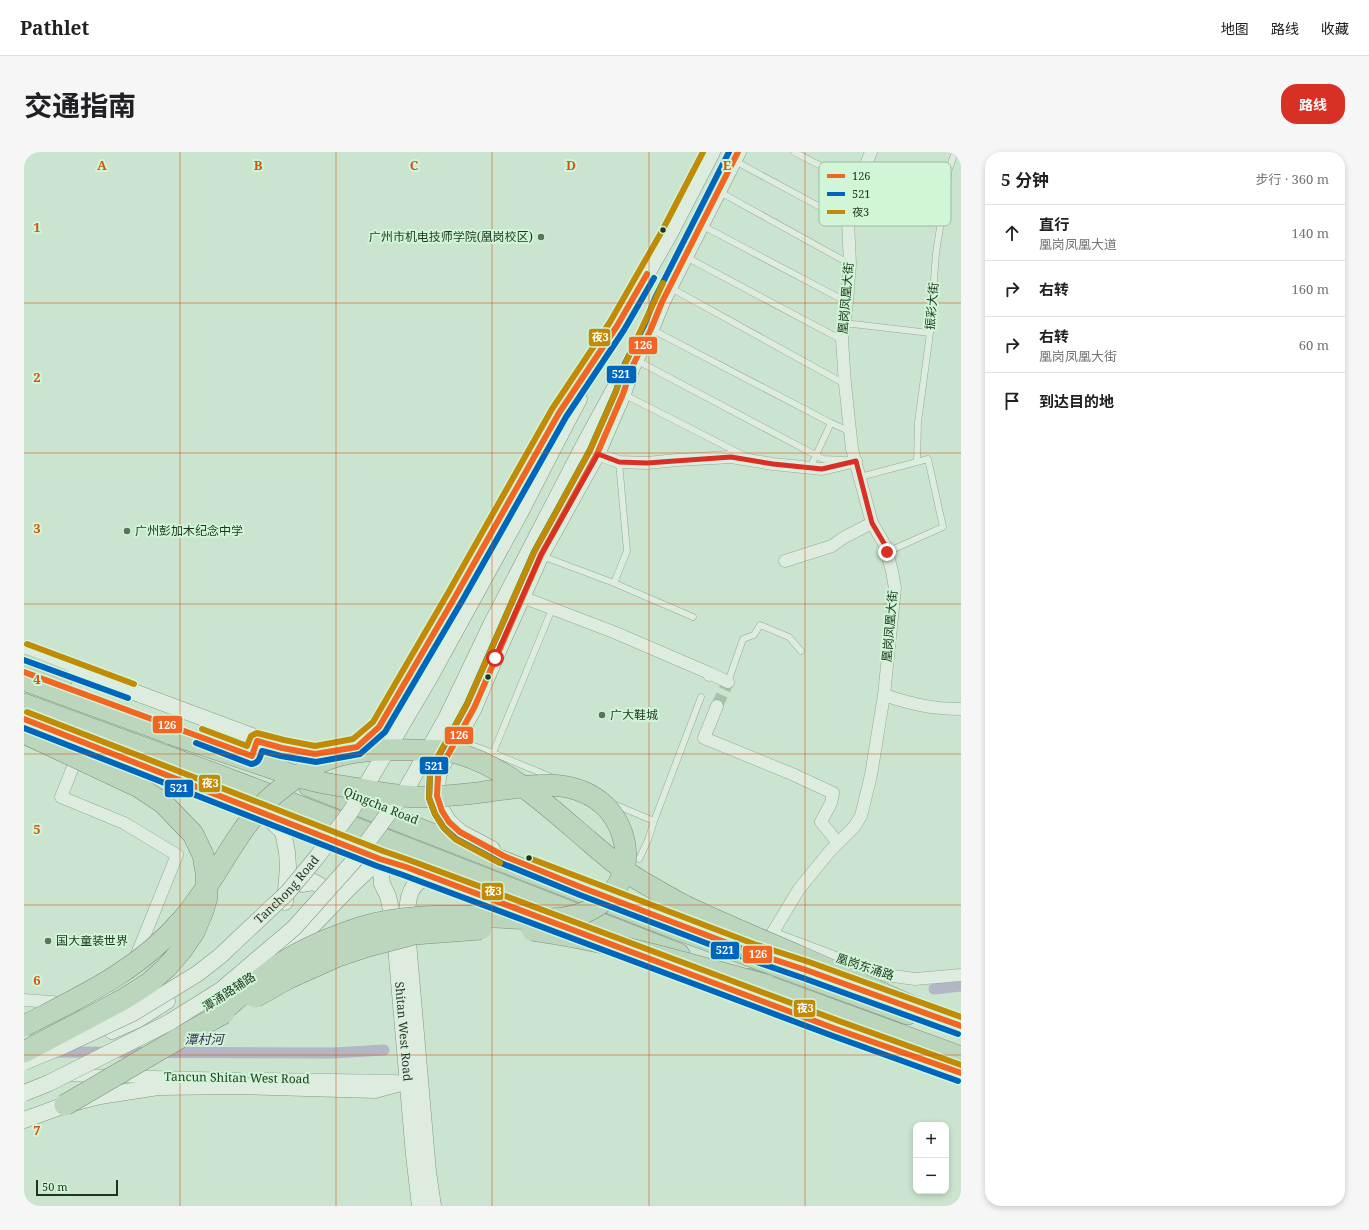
<!DOCTYPE html>
<html lang="zh">
<head>
<meta charset="utf-8">
<style>
	body { margin:0; font-family:"Noto Serif","Noto Sans SC",serif; background:#f6f6f6; color:#202124 }
	.controls { position:absolute; right:12px; bottom:12px; display:grid; overflow:hidden; border-radius:8px; box-shadow:0 2px 6px #0003 }
	.controls button { width:36px; height:36px; display:grid; place-items:center; padding:0; border:0; border-bottom:1px solid #e0e0e0; background:#fff; color:#202124; font:20px sans-serif }
	.scale { position:absolute; left:12px; bottom:10px; width:82px; box-sizing:border-box; padding-left:4px; border:2px solid #1e361d; border-top:0; font-size:11px; line-height:14px; white-space:nowrap; color:#1e361d; -webkit-text-stroke:3px #d0f5d7; paint-order:stroke }
	.stop { position:absolute; width:12px; height:12px; margin:-9px; border:3px solid #d93025; border-radius:50%; background:#fff }
	.stop.end { background:#d93025; border-color:#fff; box-shadow:0 1px 4px #0008 }
	.list { margin:0; padding:0; list-style:none }
	h2 { display:flex; justify-content:space-between; align-items:center; height:52px; margin:0; padding:0 16px; font-size:17px }
	h2 small { font-size:13px; font-weight:400; color:#757577 }
	.list li { display:grid; grid-template-columns:26px 1fr auto; gap:12px; align-items:center; box-sizing:border-box; height:56px; padding:0 16px; border-top:1px solid #e0e0e0 }
	.list b { display:block; font-size:15px; white-space:nowrap }
	.list p { margin:0; font-size:13px; white-space:nowrap; color:#757577 }
	.list em { font-size:13px; font-style:normal; color:#757577 }
	.icon { flex:none; width:22px; height:22px; fill:none; stroke:currentColor; stroke-width:2; stroke-linecap:round; stroke-linejoin:round }
	.map { position:relative; flex:none; width:937px; height:1054px; overflow:hidden; border-radius:16px }
	header { display:flex; align-items:center; gap:24px; box-sizing:border-box; height:56px; padding:0 20px; background:#fff; border-bottom:1px solid #e0e0e0 }
	header strong { font-size:19px }
	nav { display:flex; gap:22px; margin-inline-start:auto; font-size:14px }
	.intro { display:flex; align-items:center; justify-content:space-between; box-sizing:border-box; height:96px; padding:0 24px }
	h1 { margin:0; font-size:28px }
	.button { padding:10px 18px; border-radius:16px; background:#d93025; color:#fff; font-size:14px; font-weight:700 }
	main { display:flex; gap:24px; padding:0 24px }
	aside { flex:1; background:#fff; border-radius:16px; box-shadow:0 2px 6px #0003 }
	.map>svg:first-child { display:block }
	.lines { fill:none; stroke-linecap:round; stroke-linejoin:round }
	.canal { stroke:#b3b6c4; stroke-width:11 }
	.street-tunnel { stroke:#a8c1ab; stroke-width:12; stroke-dasharray:12 6; stroke-linecap:butt }
	.lane-casing { stroke:#94a996; stroke-width:7 }
	.street-casing { stroke:#94a996; stroke-width:13 }
	.secondary-casing { stroke:#849886; stroke-width:17 }
	.primary-casing { stroke:#7b8e7d; stroke-width:19 }
	.highway-casing { stroke:#7b8e7d; stroke-width:22 }
	.lane { stroke:#ddecdf; stroke-width:6 }
	.street { stroke:#ddecdf; stroke-width:12 }
	.secondary { stroke:#ddecdf; stroke-width:16 }
	.primary { stroke:#cee3d2; stroke-width:18 }
	.highway { stroke:#bcd6be; stroke-width:21 }
	.secondary-bridge-casing { stroke:#849886; stroke-width:17; stroke-linecap:butt }
	.highway-bridge-casing { stroke:#7b8e7d; stroke-width:22; stroke-linecap:butt }
	.secondary-bridge { stroke:#ddecdf; stroke-width:16 }
	.highway-bridge { stroke:#bcd6be; stroke-width:21 }
	.bus-1-casing { stroke:#d0f5d7; stroke-width:9 }
	.bus-2-casing { stroke:#d0f5d7; stroke-width:9 }
	.bus-3-casing { stroke:#d0f5d7; stroke-width:9 }
	.bus-1 { stroke:#f26522; stroke-width:6 }
	.bus-2 { stroke:#0065bd; stroke-width:6 }
	.bus-3 { stroke:#c18a07; stroke-width:6 }
	.route { stroke:#d93025; stroke-width:5 }
	.grid { fill:none; stroke:#d4560e; stroke-width:1; stroke-opacity:0.55 }
	.bus-dot { fill:#1e361d; stroke:#d0f5d7; stroke-width:1.5 }
	.poi-dot { fill:#5a735b; stroke:#d0f5d7; stroke-width:1.5 }
	.labels { text-anchor:middle; stroke-width:4; stroke-linejoin:round; paint-order:stroke }
	.poi-label { font-size:12px; fill:#1e361d; stroke:#d0f5d7; text-anchor:start }
	.street-label { font-size:12px; fill:#1e361d; stroke:#d0f5d7 }
	.water-label { font-size:13px; font-style:italic; fill:#3e2c56; stroke:#d0f5d7 }
	.key { fill:#d0f5d7; stroke:#9bbc9f; stroke-width:1 }
	.key-label { font-size:11px; fill:#1e361d }
	.grid-label { font-size:13px; text-anchor:middle; font-weight:bold; fill:#d4560e; stroke:#d0f5d7; stroke-width:4; stroke-linejoin:round; paint-order:stroke }
	.line-badge { stroke:#d0f5d7; stroke-width:1.5 }
	.badge-label { font-size:11px; text-anchor:middle; font-weight:bold; fill:#fff }
</style>
</head>
<body>
<header>
<strong>Pathlet</strong>
<nav><a>地图</a><a>路线</a><a>收藏</a></nav>
</header>
<div class="intro"><h1>交通指南</h1><a class="button">路线</a></div>
<main>
<div class="map">
<svg width="937" height="1054" viewBox="0 0 937 1054">
	<rect width="100%" height="100%" fill="#cae4cf"/>
	<g class="lines">
		<!-- canal -->
		<path class="canal" d="M910 837 937 834
			M29 900 310 901 360 898"/>
		<!-- street-tunnel -->
		<path class="street-tunnel" d="M693 554 704 530"/>
		<defs>
			<path id="lane" d="M770 0 834 33
				M711 9 824 70
				M694 39 826 112
				M677 73 823 150
				M662 105 818 188
				M647 136 821 232
				M820 171 906 181
				M627 177 807 271 827 280
				M612 208 799 307 820 308
				M599 242 719 303
				M893 310 894 270 906 181 912 101 925 17 931 0
				M786 316 807 271
				M836 325 904 307 919 375 863 400
				M518 404 590 431 669 465
				M590 431 603 399 595 310
				M704 530 719 487 730 483 736 473 765 485 777 499
				M434 588 469 601 527 625
				M469 601 528 457
				M587 651 630 669
				M615 707 624 688 630 669 677 545"/>
			<path id="street" d="M573 302 595 310 623 311 653 308 707 305 749 312 798 317 832 309
				M761 409 808 394 819 386 848 371
				M498 445 592 481 685 521V523
				M685 521 704 530
				M860 543C887 552 908 557 937 557
				M693 554 680 586 768 622 809 641 807 651 797 670 814 691
				M55 600 37 645 100 671 153 703 111 807
				M748 782 855 822 891 827 937 823
				M740 795 775 737 806 699 830 675 837 664 847 623 860 543 871 436 868 419 861 393 848 371 828 297 821 232 818 188 823 150 826 112 824 70 834 33 847 0
				M0 848 65 853 82 841
				M43 923 215 927
				M239 927 371 929"/>
			<g id="secondary">
				<path d="M536 283 555 247"/>
				<path d="M559 295 593 232"/>
				<path d="M0 499 244 590"/>
				<path d="M228 604 233 589 258 596 291 602 333 595 355 575 431 445 535 261 593 174 645 83 688 0"/>
				<path d="M241 662 259 680 263 700 264 715 261 750"/>
				<path d="M468 697 436 680 425 670 418 659 413 644 414 624 420 610 450 556 471 506 517 403 573 302 599 242 608 215 627 177 638 150 714 0"/>
				<path id="s1" d="M356 707 358 732 364 744 370 771 390 1003 396 1054"/>
				<path d="M407 725C403 727 396 728 393 731 379 743 384 773 384 790L404 1020 409 1054"/>
				<path d="M279 732 290 730 295 733 300 738 303 744 301 754"/>
				<path d="M255 804 268 795 327 734 356 707"/>
				<path d="M88 879 113 868 143 849"/>
				<path d="M0 968 41 953 76 944 134 935 213 934 351 938 384 929"/>
			</g>
			<path id="primary" d="M0 567 356 707 382 715 511 764
				M664 820 812 877 937 921"/>
			<path id="highway" d="M0 512 38 527
				M0 528 164 588
				M0 552 202 626 655 802
				M285 634 642 773 884 862
				M724 827 937 905"/>
		</defs>
		<!-- lane casing -->
		<use href="#lane" class="lane-casing"/>
		<!-- street casing -->
		<use href="#street" class="street-casing"/>
		<!-- secondary casing -->
		<use href="#secondary" class="secondary-casing"/>
		<!-- primary casing -->
		<use href="#primary" class="primary-casing"/>
		<!-- highway casing -->
		<use href="#highway" class="highway-casing"/>
		<!-- lane -->
		<use href="#lane" class="lane"/>
		<!-- street -->
		<use href="#street" class="street"/>
		<!-- secondary -->
		<use href="#secondary" class="secondary"/>
		<!-- primary -->
		<use href="#primary" class="primary"/>
		<!-- highway -->
		<use href="#highway" class="highway"/>
		<defs>
			<g id="secondary-bridge">
				<path id="s2" d="M0 910 41 893 109 861 173 822 195 805 263 741 293 705 327 659 406 525 496 361 536 283"/>
				<path d="M0 941 25 931 146 870 197 838 270 776 328 711 383 636 423 565 467 473 559 295"/>
			</g>
			<path id="highway-bridge" d="M0 581 115 635 139 651 169 682 179 703 182 720 183 745 179 759 170 780 157 799 143 815 125 831 100 847 0 900
				M147 582C176 592 206 602 236 612 251 617 267 623 283 627 300 632 318 634 336 637 357 641 378 645 400 645 419 644 440 643 459 640 501 635 547 622 581 654 596 669 604 691 601 712 599 726 593 737 583 746 549 779 493 764 450 764 413 764 373 764 338 775 307 785 275 798 249 817 228 833 208 851 188 868
				M508 778C587 789 665 812 742 833
				M231 845 263 827 314 804 344 794 390 782 457 777
				M0 874C58 844 114 819 158 768 189 733 207 688 239 653 250 641 265 631 278 621 310 597 354 597 392 598 407 598 422 598 436 602 486 617 527 657 566 690 582 704 597 717 615 728 629 736 644 745 659 753 698 772 738 788 777 805 831 829 884 853 937 876
				M41 953 171 877 200 861"/>
		</defs>
		<!-- secondary-bridge casing -->
		<use href="#secondary-bridge" class="secondary-bridge-casing"/>
		<!-- highway-bridge casing -->
		<use href="#highway-bridge" class="highway-bridge-casing"/>
		<!-- secondary-bridge -->
		<use href="#secondary-bridge" class="secondary-bridge"/>
		<!-- highway-bridge -->
		<use href="#highway-bridge" class="highway-bridge"/>
		<defs>
			<path id="bus-1" d="M714 0 638 150 627 177 608 215 599 242 573 302 517 403 450 556 420 610 414 624 413 644 418 659 425 670 436 680 480 704 559 736 727 800 782 818 937 874
				M0 520 228 604 233 589 258 596 291 602 333 595 355 575 431 445 535 261 593 174 623 122
				M0 567 356 707 382 715 812 877 937 921"/>
			<path id="bus-2" d="M705 0 631 146 620 174 601 211 592 239 566 298 510 400 443 552 413 607 406 622 405 646 411 662 420 676 432 687 477 711 556 743 724 807 779 826 934 882
				M0 508 104 546
				M0 576 353 714 379 723 809 884 934 929
				M172 591 227 612C235 612 236 605 238 599L257 604 292 610 336 602 361 580 438 449 542 265 600 178 630 126"/>
			<path id="bus-3" d="M3 492 110 532
				M3 560 359 699 385 708 815 869 937 913
				M178 577 223 594 227 584 233 581 260 588 291 594 329 587 349 570 424 441 528 257 586 170 638 79 679 0
				M505 706 730 792 785 810 937 865
				M476 711 431 687 419 675 411 662 405 646 406 622 413 606 443 552 510 400 566 298 592 239 601 212 639 131"/>
		</defs>
		<!-- bus-1 casing -->
		<use href="#bus-1" class="bus-1-casing"/>
		<!-- bus-2 casing -->
		<use href="#bus-2" class="bus-2-casing"/>
		<!-- bus-3 casing -->
		<use href="#bus-3" class="bus-3-casing"/>
		<!-- bus-1 -->
		<use href="#bus-1" class="bus-1"/>
		<!-- bus-2 -->
		<use href="#bus-2" class="bus-2"/>
		<!-- bus-3 -->
		<use href="#bus-3" class="bus-3"/>
	</g>
	<g class="lines">
		<!-- route -->
		<path class="route" d="M471 506 517 403 574 302 595 310 623 311 707 305 749 312 798 317 832 309 848 371 861 393 863 400"/>
	</g>
	<!-- grid -->
	<path class="grid" d="M156 0V1054M312 0V1054M468 0V1054M625 0V1054M781 0V1054M0 151H937M0 301H937M0 452H937M0 602H937M0 753H937M0 903H937"/>
	<!-- markers -->
	<g class="bus-dot">
		<circle cx="639" cy="78" r="3.5"/>
		<circle cx="464" cy="525" r="3.5"/>
		<circle cx="505" cy="706" r="3.5"/>
	</g>
	<g class="poi-dot">
		<circle cx="517" cy="85" r="4"/>
		<circle cx="103" cy="379" r="4"/>
		<circle cx="578" cy="563" r="4"/>
		<circle cx="24" cy="789" r="4"/>
	</g>
	<g class="labels">
		<!-- poi labels -->
		<g class="poi-label">
			<text x="509" y="89" text-anchor="end">广州市机电技师学院(凰岗校区)</text>
			<text x="111" y="383">广州彭加木纪念中学</text>
			<text x="586" y="567">广大鞋城</text>
			<text x="32" y="793">国大童装世界</text>
		</g>
		<!-- street labels -->
		<g class="street-label">
			<text transform="translate(822 146) rotate(-85)" y="4">凰岗凤凰大街</text>
			<text transform="translate(908 154) rotate(-85)" y="4">振彩大街</text>
			<text transform="translate(866 474) rotate(-85)" y="4">凰岗凤凰大街</text>
			<text transform="translate(357 654) rotate(22)" y="4">Qingcha Road</text>
			<text dy="4" stroke="none"><textPath href="#s2" startOffset="318">Tanchong Road</textPath></text>
			<text transform="translate(841 815) rotate(18)" y="4">凰岗东涌路</text>
			<text transform="translate(205 840) rotate(-33)" y="4">潭涌路辅路</text>
			<text dy="4" stroke="none"><textPath href="#s1" startOffset="175">Shitan West Road</textPath></text>
			<text transform="translate(213 926) rotate(1)" y="4">Tancun Shitan West Road</text>
		</g>
		<!-- water labels -->
		<g class="water-label">
			<text x="180" y="892">潭村河</text>
		</g>
	</g>
	<!-- legend -->
	<rect x="795" y="10" width="132" height="64" rx="6" class="key"/>
	<rect x="803" y="22" width="18" height="4" fill="#f26522"/>
	<rect x="803" y="40" width="18" height="4" fill="#0065bd"/>
	<rect x="803" y="58" width="18" height="4" fill="#c18a07"/>
	<g class="key-label">
		<text x="828" y="28">126</text>
		<text x="828" y="46">521</text>
		<text x="828" y="64">夜3</text>
	</g>
	<g class="grid-label">
		<text x="78" y="18">A</text>
		<text x="234" y="18">B</text>
		<text x="390" y="18">C</text>
		<text x="547" y="18">D</text>
		<text x="703" y="18">E</text>
		<text x="13" y="80">1</text>
		<text x="13" y="230">2</text>
		<text x="13" y="381">3</text>
		<text x="13" y="532">4</text>
		<text x="13" y="682">5</text>
		<text x="13" y="833">6</text>
		<text x="13" y="983">7</text>
	</g>
	<g class="line-badge">
		<rect x="564" y="176" width="23" height="19" rx="4" fill="#c18a07"/>
		<rect x="604" y="184" width="30" height="19" rx="4" fill="#f26522"/>
		<rect x="582" y="213" width="31" height="19" rx="4" fill="#0065bd"/>
		<rect x="128" y="563" width="31" height="19" rx="4" fill="#f26522"/>
		<rect x="420" y="574" width="30" height="19" rx="4" fill="#f26522"/>
		<rect x="395" y="604" width="30" height="19" rx="4" fill="#0065bd"/>
		<rect x="174" y="622" width="23" height="19" rx="4" fill="#c18a07"/>
		<rect x="140" y="627" width="30" height="19" rx="4" fill="#0065bd"/>
		<rect x="457" y="730" width="23" height="19" rx="4" fill="#c18a07"/>
		<rect x="686" y="789" width="30" height="19" rx="4" fill="#0065bd"/>
		<rect x="718" y="793" width="31" height="19" rx="4" fill="#f26522"/>
		<rect x="769" y="847" width="23" height="19" rx="4" fill="#c18a07"/>
	</g>
	<g class="badge-label">
		<text x="576" y="189">夜3</text>
		<text x="619" y="197">126</text>
		<text x="597" y="226">521</text>
		<text x="143" y="577">126</text>
		<text x="435" y="587">126</text>
		<text x="410" y="618">521</text>
		<text x="186" y="635">夜3</text>
		<text x="155" y="640">521</text>
		<text x="469" y="743">夜3</text>
		<text x="701" y="802">521</text>
		<text x="734" y="806">126</text>
		<text x="781" y="860">夜3</text>
	</g>
</svg>
<div class="controls">
<button>+</button>
<button>−</button>
</div>
<div class="scale">50 m</div>
<div class="stop" style="left:471px;top:506px"></div>
<div class="stop end" style="left:863px;top:400px"></div>
</div>
<aside>
<h2>5 分钟<small>步行 · 360 m</small></h2>
<ul class="list">
<li><svg class="icon" aria-label="ahead" viewBox="0 0 24 24"><path d="M12 20V5M6 11l6-6 6 6"/></svg><div><b>直行</b><p>凰岗凤凰大道</p></div><em>140 m</em></li>
<li><svg class="icon" aria-label="right" viewBox="0 0 24 24"><path d="M7 20v-9h11M14 6l5 5-5 5"/></svg><div><b>右转</b></div><em>160 m</em></li>
<li><svg class="icon" aria-label="right" viewBox="0 0 24 24"><path d="M7 20v-9h11M14 6l5 5-5 5"/></svg><div><b>右转</b><p>凰岗凤凰大街</p></div><em>60 m</em></li>
<li><svg class="icon" aria-label="arrive" viewBox="0 0 24 24"><path d="M6 21V4h12l-3 4 3 4H6"/></svg><div><b>到达目的地</b></div></li>
</ul>
</aside>
</main>
</body>
</html>
